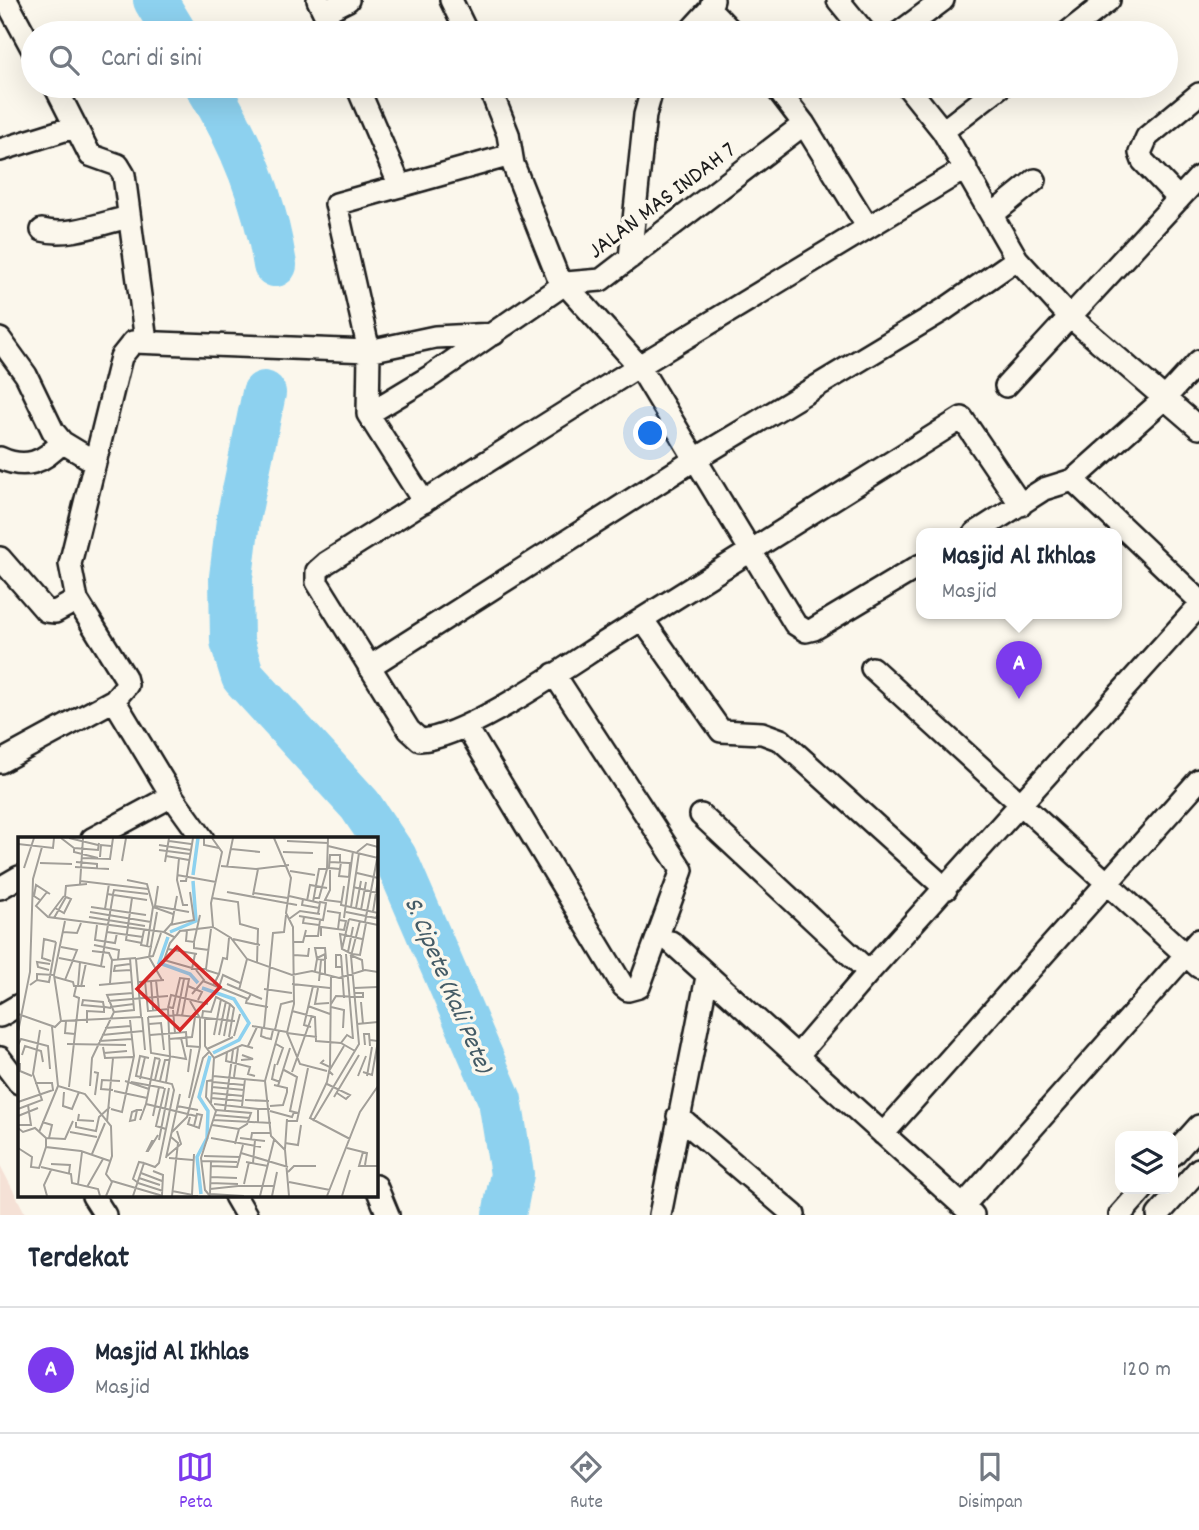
<!DOCTYPE html>
<html lang="id">
<head>
<meta charset="utf-8">
<style>
	body { margin:0; font-family:Dekko,sans-serif; background:#f2f2f3; color:#1f2937 }
	.controls { position:absolute; right:21px; bottom:21px; display:grid; overflow:hidden; border-radius:14px; box-shadow:0 7px 28px #0002 }
	.controls button { width:63px; height:63px; display:grid; place-items:center; padding:0; border:0; border-bottom:2px solid #e0e1e3; background:#fff; color:#1f2937; font:35px sans-serif }
	.you { position:absolute; left:651px; top:434px; width:24px; height:24px; margin:-18px; border:5px solid #fff; border-radius:50%; background:#1a73e8; box-shadow:0 0 0 10px #1a73e833 }
	.badge { display:grid; place-items:center; width:46px; height:46px; border-radius:50%; background:#7c3aed; color:#fff; font-size:23px; font-weight:700 }
	.pin { position:absolute; translate:-50% -58px; filter:drop-shadow(0 2px 4px #0008) }
	.pin::after { content:''; position:absolute; top:37px; width:24px; height:21px; background:inherit; clip-path:polygon(0 0,100% 0,50% 100%) }
	.popup { position:absolute; left:916px; top:528px; width:206px; height:91px; box-sizing:border-box; display:grid; place-content:center; border-radius:14px; background:#fff; filter:drop-shadow(0 2px 5px #0005); font-size:23px; white-space:nowrap; color:#747a83 }
	.popup b { font-size:26px; color:#1f2937 }
	.popup::after { content:''; position:absolute; left:50%; top:100%; margin-left:-14px; border:14px solid transparent; border-top-color:#fff }
	.list { margin:0; padding:0; list-style:none }
	h2 { display:flex; justify-content:space-between; align-items:center; height:91px; margin:0; padding:0 28px; font-size:30px }
	h2 small { font-size:23px; font-weight:400; color:#747a83 }
	.list li { display:grid; grid-template-columns:46px 1fr auto; gap:21px; align-items:center; box-sizing:border-box; height:126px; padding:0 28px; border-top:2px solid #e0e1e3 }
	.list b { display:block; font-size:26px; white-space:nowrap }
	.list p { margin:0; font-size:23px; white-space:nowrap; color:#747a83 }
	.list em { font-size:23px; font-style:normal; color:#747a83 }
	.icon { flex:none; width:38px; height:38px; fill:none; stroke:currentColor; stroke-width:2; stroke-linecap:round; stroke-linejoin:round }
	.map { position:relative; flex:none; width:1199px; height:1215px; overflow:hidden }
	.search { position:absolute; background:#fff; box-shadow:0 7px 28px #0002; left:21px; right:21px; top:21px; height:77px; display:flex; align-items:center; gap:18px; box-sizing:border-box; padding:0 24px; border-radius:38px; color:#747a83; font-size:26px }
	.sheet { height:217px; background:#fff }
	nav { display:flex; justify-content:space-around; align-items:center; box-sizing:border-box; height:98px; border-top:2px solid #e0e1e3; background:#fff; font-size:19px; color:#747a83 }
	nav a { display:grid; justify-items:center; gap:4px }
	nav .on { color:#7c3aed }
	.map>svg:first-child { display:block }
	.built { fill:#f5e1d6 }
	.lines { fill:none; stroke-linecap:round; stroke-linejoin:round }
	.river { stroke:#8dd1ef; stroke-width:44 }
	.minor-casing { stroke:#1c1c1c; stroke-width:26 }
	.minor { stroke:#fbf7ec; stroke-width:21 }
	.labels { text-anchor:middle; stroke-width:7; stroke-linejoin:round; paint-order:stroke }
	.street-label { font-size:24px; fill:#1c1c1c; stroke:#fbf7ec }
	.water-label { font-size:26px; font-style:italic; fill:#445b66; stroke:#fbf7ec }
	.inset-river { fill:none; stroke:#8dd1ef; stroke-width:3.5 }
	.inset-road { fill:none; stroke:#a29f99; stroke-width:2 }
	.view { fill:#d62828; fill-opacity:0.15; stroke:#d62828; stroke-width:3.5 }
	.inset-edge { fill:none; stroke:#1c1c1c; stroke-width:3.5 }
</style>
</head>
<body>
<div class="map">
<svg width="1199" height="1215" viewBox="0 0 1199 1215">
	<rect width="100%" height="100%" fill="#fbf7ec"/>
	<filter id="ink" filterUnits="userSpaceOnUse"><feTurbulence type="fractalNoise" baseFrequency=".0143" numOctaves="2"/><feDisplacementMap in="SourceGraphic" scale="14" xChannelSelector="R" yChannelSelector="G"/><feConvolveMatrix kernelMatrix="1 2 1 2 8 2 1 2 1" color-interpolation-filters="sRGB"/></filter>
	<g filter="url(#ink)">
		<!-- built -->
		<path class="built" d="M0 1165 26 1215H0Z"/>
		<g class="lines">
			<!-- river -->
			<path class="river" d="M155 0 175 33
				M207 86C241 141 265 201 275 265
				M264 393 238 520 231 577 232 641 243 677 360 805 395 857 500 1100 512 1174 504 1215"/>
			<defs>
				<path id="minor" d="M6 0 33 50
					M318 0 334 33
					M451 0 467 33
					M838 0 865 33
					M710 9 733 33
					M324 12 348 0
					M688 33 710 9 713 0
					M899 33 943 0
					M1067 33 1109 0
					M55 86 90 155 118 165 124 175 146 341
					M357 86 400 186
					M489 86 508 134 513 164 557 275 639 366 795 624 806 631 814 629 921 565
					M775 86 804 124 867 226
					M907 86 943 131 1017 259 1068 315 1199 428
					M943 131 1001 86
					M0 150 74 127
					M966 168 639 366 326 563 317 571V582L409 730 420 740C465 738 566 667 607 641 725 567 843 492 962 418L1021 505
					M1179 199 1143 161 1140 153 1147 137 1199 94
					M993 214 1035 180
					M42 230C69 237 102 223 129 217
					M630 258 645 115 653 86
					M0 339 26 375 53 431 62 442 95 462
					M1199 361 1165 398 1073 480 1199 600
					M1006 386 1199 177
					M368 414 431 376 566 283 601 280 804 124
					M0 458C26 470 44 462 62 442
					M424 502 368 414 369 351 336 204 511 155
					M975 533 1044 489 1073 480
					M0 558 46 611 55 612 77 600
					M642 619 721 731 762 733 781 740 946 889
					M369 667 694 460 945 309 1017 259
					M872 668 1199 967
					M114 700 172 796 203 839
					M466 726 623 986 628 990 639 987 682 870 554 674
					M0 762 114 700 127 685 125 677 77 600 70 564 121 357 133 342 369 351 435 337 494 334
					M701 815 869 972
					M92 839 172 796
					M0 888 19 877
					M671 942 973 1215
					M0 1016 19 1005
					M797 1056 869 972 1199 606
					M0 1058 19 1083
					M678 1116 794 1215
					M883 1134 1199 780
					M1173 1155 1199 1126
					M376 1186 388 1215
					M93 1196 105 1215
					M235 1196 246 1215
					M963 1206 1199 940
					M660 1215 707 977
					M1120 1215 1143 1189
					M1158 1215 1199 1169"/>
			</defs>
			<!-- minor casing -->
			<use href="#minor" class="minor-casing"/>
			<!-- minor -->
			<use href="#minor" class="minor"/>
		</g>
	</g>
	<g class="labels">
		<!-- street labels -->
		<g class="street-label">
			<text transform="translate(661 199) rotate(-37)" y="8">JALAN MAS INDAH 7</text>
		</g>
		<!-- water labels -->
		<g class="water-label">
			<text transform="translate(450 984) rotate(67)" y="9">S. Cipete (Kali Pete)</text>
		</g>
	</g>
	<!-- overview -->
	<g transform="translate(18 837)">
		<rect width="360" height="360" fill="#fbf7ec"/>
		<path class="inset-river" d="M175 38 180 1M152 95 178 84 175 44M150 100 141 126 172 137 180 146M184 151 216 162 231 186 221 203 195 216M183 357 179 320 189 301 190 274 181 260 192 219"/>
		<path class="inset-road" d="M43 1 56 11 80 13 81 6M51 1 80 8M186 1V8L201 11M194 1 204 15 193 66 195 90 213 101 229 122 274 138 294 134 321 141 347 133 360 135M256 1 273 41 268 76 275 90 276 167 269 196 282 227 309 234M151 4 173 7M269 4 310 6M0 7 35 11 36 1M141 8 173 13M310 9 360 21M56 11V15L80 21M213 12 242 15M141 13 172 17M265 15 295 16M339 15 349 7 360 10M148 19 171 23M82 20 83 8 93 9M64 21 92 22 95 1M161 21 159 43 165 68H170M104 24 108 1M58 25 79 27V31M147 25 151 1M312 25 331 26H332L331 40 321 39 323 25M322 25V18H312L311 31 322 32M22 26 54 27M203 29 238 32 271 28M57 30 91 32M209 30 215 1M6 31 16 1M312 33V53L307 63 323 65M272 34 297 38M339 36 360 41M159 38 198 45M109 43 129 47 135 70 155 77M62 44 130 52M162 44H168L175 1M62 47 65 1M140 49 137 69 171 75M326 49 323 68 360 76M335 50 360 56M29 55 18 69 30 80 146 95 156 100M209 55 279 68M236 56 270 61M89 57 129 63M95 57 96 53 130 57M235 58 240 32M271 59 302 66M47 60 48 49 69 47M114 61 108 103 124 106M194 61 220 65 222 87 240 92 239 126M296 61H301L309 32 310 1M285 62 284 68 301 71M22 63 16 59 18 48 32 57M289 64 292 48 309 51M295 65 301 32H308M73 70 128 78M333 70 341 16M37 71 46 76 53 62 48 60M338 71 343 44M87 72 91 47M343 73 348 45M309 74 322 76 320 92M72 75 133 85M139 75 131 120 144 143M328 75 358 81 360 76M355 75 360 43M31 79 46 59M281 79 305 83 308 66 302 65 300 77M71 80 127 89M286 80 285 86 301 88M36 81 48 60M326 81 335 14M271 82 282 74 302 77M331 82 324 112 334 117M331 82 360 88M347 85 360 17M79 88 77 103 97 106 99 96M152 88 176 83 172 55M126 93 123 108 134 110M169 93 168 104 176 105 182 78M45 95 59 96 63 86M89 95 125 100M146 95 154 86 159 59M286 99H300L302 83M303 99V90L326 93 328 84 321 83M215 102 242 108M176 105V111L191 113M275 105H285L288 93M76 108 101 113 100 122M129 109 135 70M43 110 59 113 47 143M150 112 179 117M324 112 322 97 344 102M74 114 91 116 94 123M330 115 335 90M177 117 174 132H188L193 92M328 117 335 202M334 117 342 118 348 86M276 118 290 119 291 111M323 118 326 161M323 118H318V130H324M332 118 344 123 345 133M41 121 87 130M299 121 307 117V137M299 122 297 111H307L308 122M33 124 24 121 26 102 38 105M112 127 97 129 96 134 113 133M83 129 95 58M174 131 146 123 152 106 162 94 195 90M31 133 20 130 19 125 32 127M188 133 201 137 195 149M297 134 299 122 308 123M201 137 205 121 209 122 211 101M37 140 55 145 56 149H67M19 143V137L36 138M138 143 141 173M127 144 130 174 150 172 152 220 148 245M133 144 135 173M185 144 230 162 233 157M301 144 303 123M121 145 146 143M92 146 94 123 118 121M209 147 244 162M274 147 312 151M12 148 19 143 31 145 38 105M81 148 114 145M60 149 62 125M170 149 184 155 180 163M63 150 68 126M201 150 205 138 222 146M300 151 297 167 311 166M336 151 360 150M246 152 274 156M221 153 229 122M174 157 186 143 178 133M229 162 228 166 250 170M90 164 150 159M343 165 345 187M313 167 318 159 345 160V156H336M290 169 312 177M92 170 116 167M150 170 155 171 162 141 171 142 164 179M313 170 326 173 325 191M150 171 153 158 190 167M155 173 157 196M274 174 297 180 298 204 323 206M96 175 116 173 112 121M0 177 37 190 43 184 124 180M159 178 166 142M123 179 118 122 135 119 143 96M124 180 127 213M130 180 133 216 168 222 163 201M130 180 159 178 217 184M184 181 185 174 193 175 198 160 212 167 216 171 211 200M187 181V209L196 221 193 266M43 184 36 138 47 84M48 184 47 196 57 197M69 186V174L86 175V170L85 165 65 163 64 168 86 170H87L93 171M131 187 143 186 146 213M339 187 360 185M234 189 269 195M34 190 40 249 67 257 93 289 94 319 88 337 94 345 88 359M293 190 286 188 295 149M87 191 113 189M244 191 243 199 248 201 253 202 255 193M246 191 255 96 266 95 268 78M257 193 263 167 275 164M261 194 247 244 253 299 267 313 271 359M0 195 12 135 15 42 24 10M269 196 299 200M84 198 125 194M132 198 168 195 169 209 182 210M196 198 203 162M201 198 208 164M206 199 212 167M216 199 222 177M334 201 329 198 323 206 337 214M151 202 174 200 177 180M81 204 114 202M49 207 108 208M258 207 265 211 259 228M0 208 3 202 30 209 32 232M347 208 346 197H351L352 209M230 209 239 190M85 210 87 221 115 220M189 212 215 200M209 215 208 224 232 230 230 237 237 239M86 216 109 214M4 218 7 209 23 214 25 225M196 221 224 208 235 211M223 223 235 222 224 218M306 223 303 226 312 230 309 245 292 281 332 302M2 226V234L14 239M257 227 254 242 262 245M312 230 313 139M266 233 279 240 272 274 280 276M76 235 80 236 77 258M170 235 173 212M274 235 294 179M345 235 354 238 360 204 352 203M315 238 311 234 326 209M195 239 247 244M340 239 348 219M349 239 354 210M216 240 220 211M122 242 127 220M137 243 142 222M107 244 131 252M142 244 147 223H151M113 245 146 251M195 245 226 248M309 247 332 258 328 262 319 256M72 249 74 221 96 175 89 158 115 156M260 249 272 211M51 250 61 161 56 159 58 150M194 250 226 253M147 251 138 289 148 292M95 253 83 252 84 243 102 244M96 254 129 261M46 255 45 269 54 272 61 255M194 256 225 259M316 260 341 218M171 261 182 210V181L172 164M193 261 225 264M227 263 251 264M0 265 35 253 34 246H17M128 267 137 221 142 222M196 267 240 272M159 269 180 273M224 269 227 242M252 269 265 268 269 255V251L256 248M0 272 24 263 15 237 22 193M93 272 104 275 116 219 112 183M119 273 114 275 112 284 117 283 119 273H124M198 273 233 276 229 287 221 292 217 307M207 273 215 213M252 274 274 280 276 275M61 277 60 283 76 284M197 278 232 281M0 279 20 271M135 279 141 250M172 280 170 287 176 289 181 291 184 278 179 277 176 289M122 283 128 267 178 279M195 283 253 286M269 284H279L290 231M295 284 341 207 333 119 342 84M24 285 34 288 31 301M58 285V290L78 294 81 280 92 270M89 285 95 221M240 285V272H252M0 288H13L10 268M194 288 221 292M0 291 5 295 17 291 28 301V310L63 314 92 324M21 295 40 249M52 295 79 300M154 295 169 280 185 221 191 215M153 300 160 306 154 359M28 301 47 302 55 284M193 301 243 310M222 301 247 304M233 302 234 296H253M141 303 151 251M137 304H134L129 314H130L140 298M267 306 280 308 283 288M0 311 14 320 13 330 21 331 28 310M329 311 349 316 347 328M267 312 269 282M345 315 341 329H360M223 316 270 330M74 317 87 286M149 319 163 307 159 294M186 319 222 320M148 321 162 257M151 321 175 323M184 324 219 325M228 325 250 329M235 326 237 303M33 327 52 328 51 336M193 329 219 330 225 308M23 330 53 337 54 346 80 352 82 359M135 334 145 338 144 358M270 335 276 329H298M123 336 144 344M193 340 219 341M121 341 142 348M94 344 145 359M119 345 115 342 121 325 126 326M271 345 312 353M120 346 145 354M192 346 220 347M60 347 64 315M226 347 231 325M220 349H256M69 350 85 322M192 352 220 349M154 354 180 359M192 357 226 359M192 357 193 324M174 358 176 317M29 359 26 348 33 333M115 359 126 326 137 330 141 326 156 253 154 247 118 239 122 219 131 221M192 359 187 353 183 321 198 274 188 260 189 244 195 243M242 359 256 303M254 359 259 335M309 359 342 275 360 249M324 359 332 333"/>
		<path class="view" d="M159 110 202 150 162 193 119 152Z"/>
		<rect width="360" height="360" class="inset-edge"/>
	</g>
</svg>
<div class="controls">
<button><svg class="icon" aria-label="layers" viewBox="0 0 24 24"><path d="M12 4l9 5-9 5-9-5zM3 14l9 5 9-5"/></svg></button>
</div>
<div class="you"></div>
<div class="pin badge" style="left:1019px;top:699px">A</div>
<div class="popup"><b>Masjid Al Ikhlas</b>Masjid</div>
<div class="search"><svg class="icon" aria-label="search" viewBox="0 0 24 24"><circle cx="10" cy="10" r="6"/><path d="M15 15l6 6"/></svg>Cari di sini</div>
</div>
<section class="sheet">
<h2>Terdekat<small></small></h2>
<ul class="list">
<li><span class="badge">A</span><div><b>Masjid Al Ikhlas</b><p>Masjid</p></div><em>120 m</em></li>
</ul>
</section>
<nav>
<a class="on"><svg class="icon" aria-label="map" viewBox="0 0 24 24"><path d="M3 6l6-2 6 2 6-2v14l-6 2-6-2-6 2zM9 4v14M15 6v14"/></svg>Peta</a>
<a><svg class="icon" aria-label="directions" viewBox="0 0 24 24"><path d="M12 3l9 9-9 9-9-9zM9 14v-3h6M13 9l2 2-2 2"/></svg>Rute</a>
<a><svg class="icon" aria-label="saved" viewBox="0 0 24 24"><path d="M7 4h10v16l-5-4-5 4z"/></svg>Disimpan</a>
</nav>
</body>
</html>
